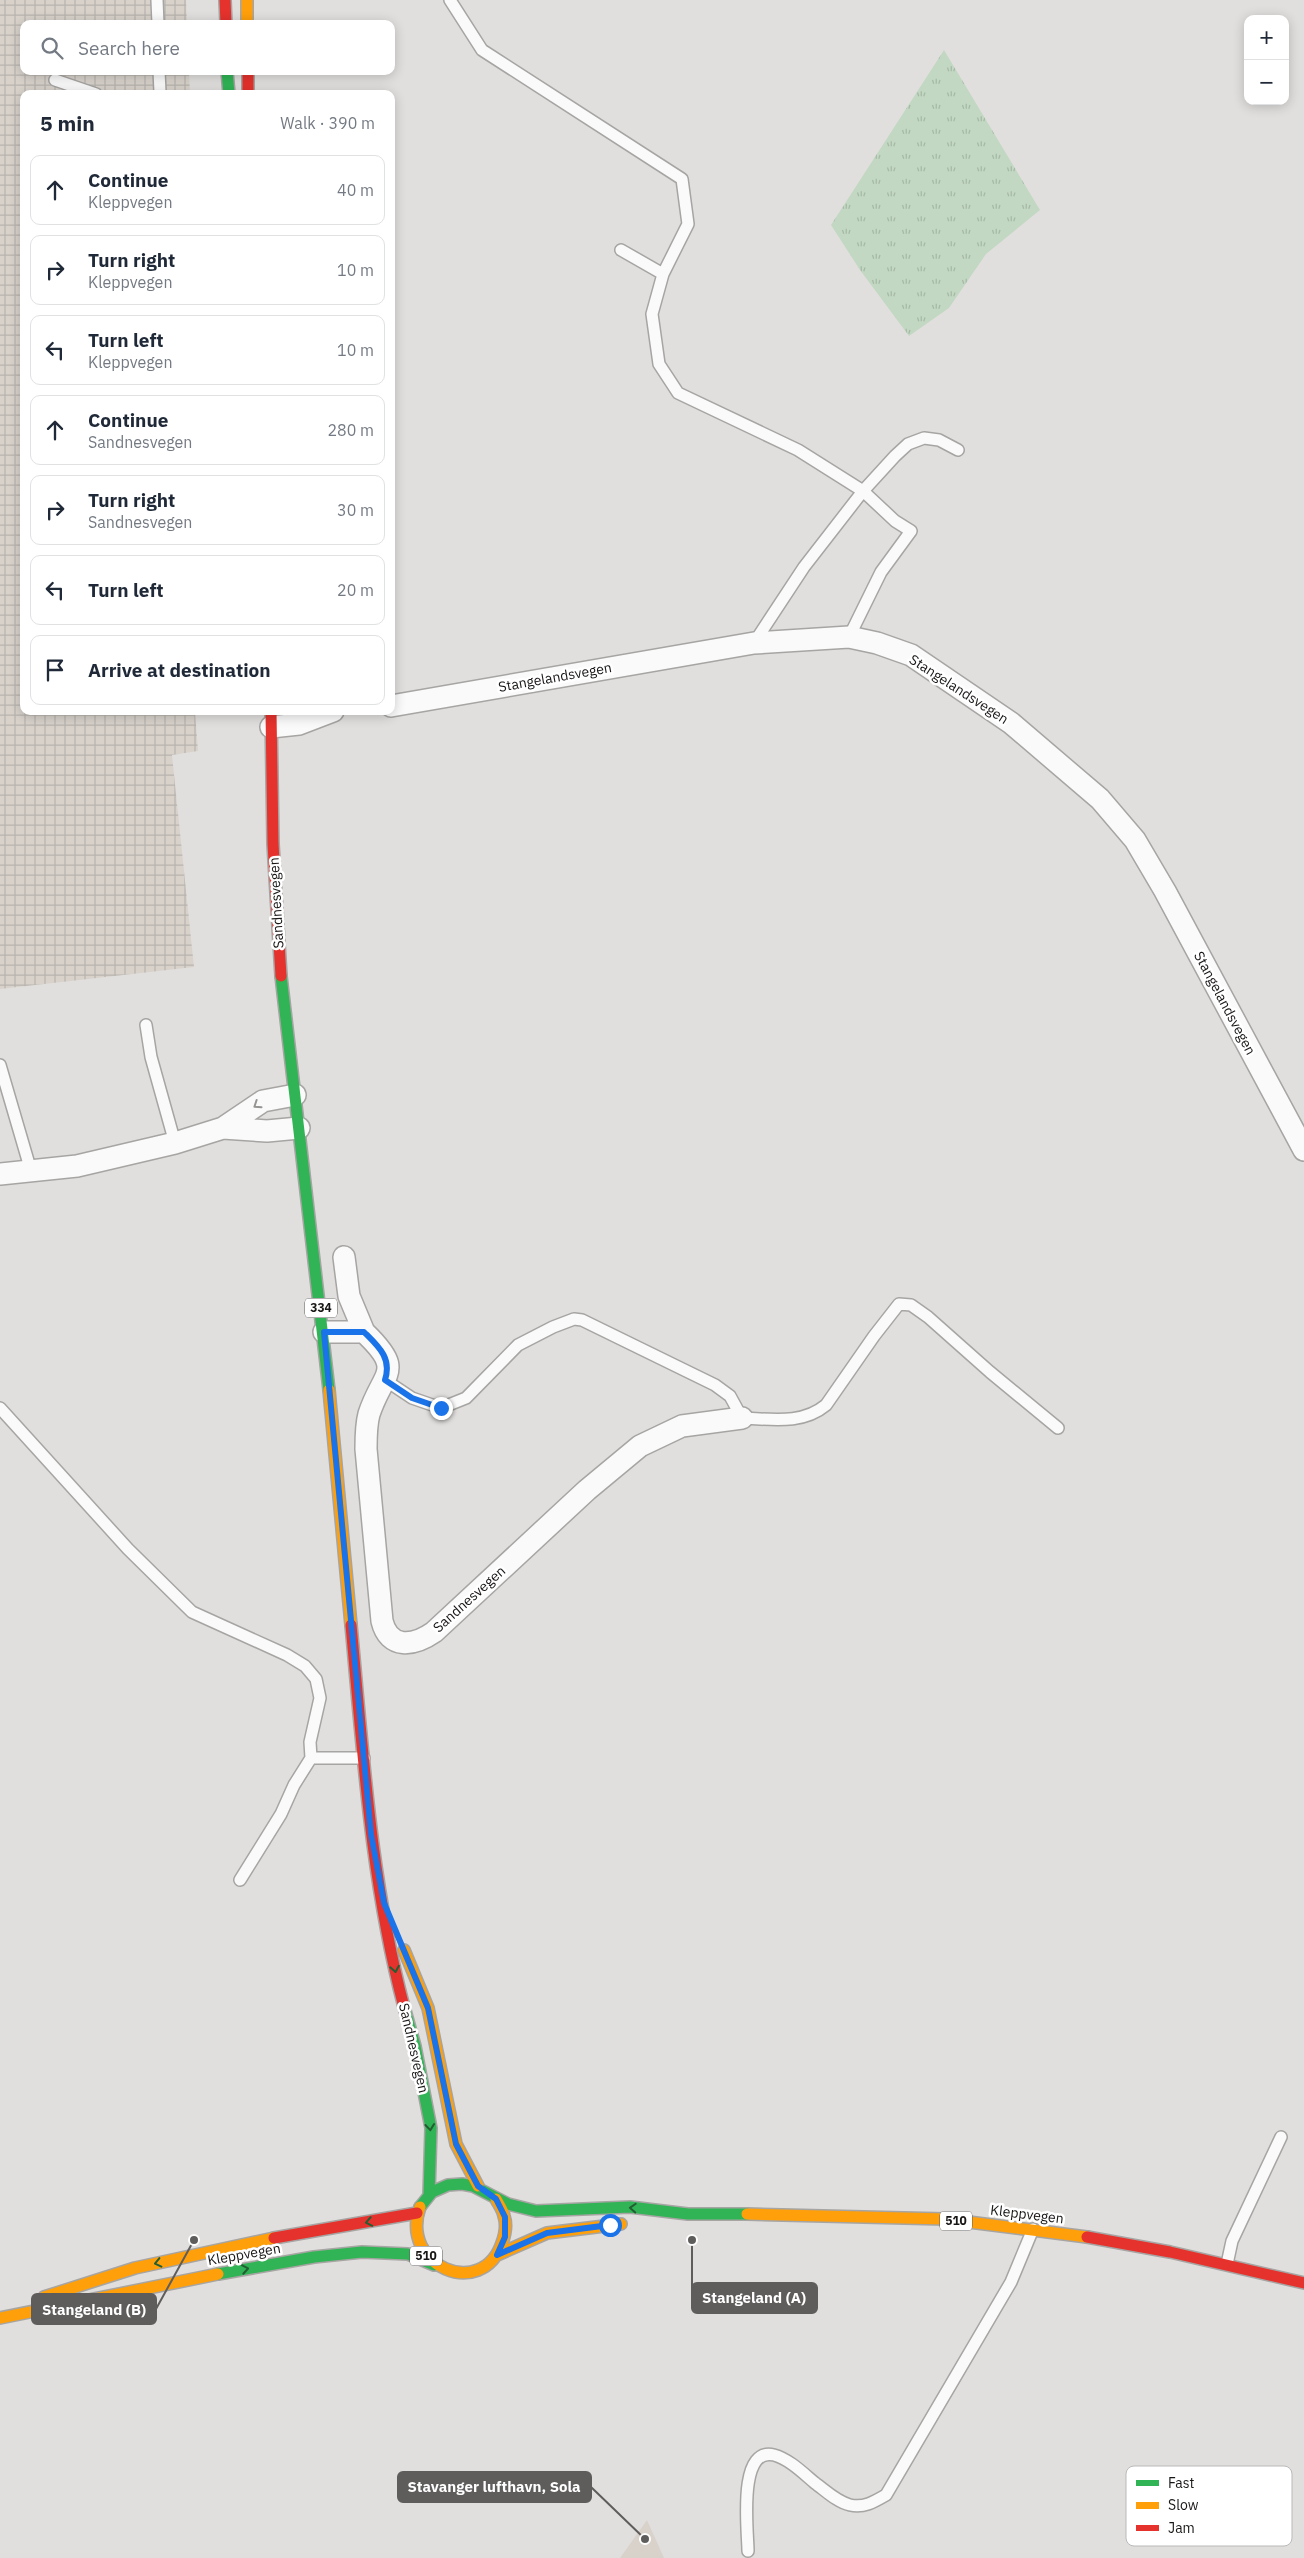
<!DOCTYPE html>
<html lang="en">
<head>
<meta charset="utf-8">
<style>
	body { margin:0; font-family:"IBM Plex Sans",sans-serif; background:#f2f2f3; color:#1f2937 }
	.controls { position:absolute; right:15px; top:15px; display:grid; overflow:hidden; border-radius:10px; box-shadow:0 2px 12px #0003 }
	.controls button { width:45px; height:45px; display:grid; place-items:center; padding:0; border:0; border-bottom:1px solid #e0e1e3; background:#fff; color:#1f2937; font:25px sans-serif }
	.stop { position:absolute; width:15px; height:15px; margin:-11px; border:4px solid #1a73e8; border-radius:50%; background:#fff }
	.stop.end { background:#1a73e8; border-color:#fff; box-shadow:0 1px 5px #0008 }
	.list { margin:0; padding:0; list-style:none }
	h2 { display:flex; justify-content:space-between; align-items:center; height:65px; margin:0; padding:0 20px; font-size:21px }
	h2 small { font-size:16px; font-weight:400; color:#747a83 }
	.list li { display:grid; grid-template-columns:32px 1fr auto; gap:15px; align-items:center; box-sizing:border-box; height:70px; margin:0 10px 10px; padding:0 10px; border:1px solid #e0e1e3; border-radius:10px }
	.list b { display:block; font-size:19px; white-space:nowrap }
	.list p { margin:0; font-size:16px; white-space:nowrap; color:#747a83 }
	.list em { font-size:16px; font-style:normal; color:#747a83 }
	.icon { flex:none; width:28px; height:28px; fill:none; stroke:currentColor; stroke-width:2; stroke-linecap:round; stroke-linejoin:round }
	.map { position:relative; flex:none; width:1304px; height:2558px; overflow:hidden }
	.search { position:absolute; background:#fff; box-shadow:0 2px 12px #0003; left:20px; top:20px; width:375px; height:55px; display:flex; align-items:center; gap:12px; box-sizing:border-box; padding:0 18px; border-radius:10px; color:#747a83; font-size:19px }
	.panel { position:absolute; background:#fff; box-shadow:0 2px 12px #0003; left:20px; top:90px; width:375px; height:625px; border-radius:10px }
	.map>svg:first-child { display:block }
	.built { fill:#d8d2cb }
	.industrial { fill:url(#industrial-grid) }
	.park { fill:url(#park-tufts) }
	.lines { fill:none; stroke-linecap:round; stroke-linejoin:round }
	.lane-casing { stroke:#a6a5a3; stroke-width:14 }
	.street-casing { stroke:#a6a5a3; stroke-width:24 }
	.fast-casing { stroke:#a6a5a3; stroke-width:14 }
	.slow-casing { stroke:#a6a5a3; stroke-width:14 }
	.jam-casing { stroke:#a6a5a3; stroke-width:14 }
	.lane { stroke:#fafafa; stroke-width:11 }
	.street { stroke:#fafafa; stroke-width:21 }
	.fast { stroke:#30b455; stroke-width:11 }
	.slow { stroke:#ff9f0a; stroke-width:11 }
	.jam { stroke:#e5322d; stroke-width:11 }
	.oneway { stroke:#959493 }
	.oneway2 { stroke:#235e32 }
	.route { stroke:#1a73e8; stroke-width:6 }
	.labels { text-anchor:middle; stroke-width:5; stroke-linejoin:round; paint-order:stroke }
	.shield { fill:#fff; stroke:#5e5d5c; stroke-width:1 }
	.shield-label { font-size:12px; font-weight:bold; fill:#191716 }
	.street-label { font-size:14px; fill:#191716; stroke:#fff }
	.key { fill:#fff; stroke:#bab9b9; stroke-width:1 }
	.key-label { font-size:14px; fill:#191716 }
	.leader { fill:none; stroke:#5f5d5c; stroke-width:2 }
	.callout-dot { fill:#5f5d5c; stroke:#fff; stroke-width:2 }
	.callout { fill:#5f5d5c; stroke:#5f5d5c; stroke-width:2 }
	.callout-label { font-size:15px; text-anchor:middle; font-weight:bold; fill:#fff }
</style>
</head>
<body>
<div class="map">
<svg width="1304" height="2558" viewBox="0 0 1304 2558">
	<defs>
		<pattern id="industrial-grid" width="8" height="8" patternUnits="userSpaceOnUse" patternTransform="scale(1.25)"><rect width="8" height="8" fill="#d8d2cb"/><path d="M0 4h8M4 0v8" fill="none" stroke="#b9b4ae"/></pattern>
		<pattern id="park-tufts" width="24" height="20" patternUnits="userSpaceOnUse" patternTransform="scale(1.25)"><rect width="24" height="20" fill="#c2d8c2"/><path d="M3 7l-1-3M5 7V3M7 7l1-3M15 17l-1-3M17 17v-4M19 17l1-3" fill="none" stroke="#a6b9a6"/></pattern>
	</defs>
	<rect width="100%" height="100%" fill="#e1dfdd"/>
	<!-- built -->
	<path class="built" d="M647 2520 664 2558H620Z"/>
	<!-- industrial -->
	<path class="industrial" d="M0 0H186L187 24H24V71H189L190 94H24V711H195L198 751 172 755 194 967 0 989Z"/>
	<!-- park -->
	<path class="park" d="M944 50 1040 210 986 254 949 308 909 336 860 270 831 225Z"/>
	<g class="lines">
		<defs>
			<path id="lane" d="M157 0 158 24
				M450 0 482 50 682 179 688 224 663 274 652 314 659 364 678 393 798 450 863 491 895 521 911 531 881 572 849 637
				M159 71 160 92
				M55 80 96 94
				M621 250 663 274
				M754 643 804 567 863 491 895 456 908 444 924 438 939 440 958 450
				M146 1025 151 1057 175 1143
				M0 1065 31 1171
				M385 1380 412 1398 441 1408 466 1398 518 1345 553 1327 574 1319 582 1320 715 1385 730 1396 742 1418C771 1419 802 1425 826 1405L874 1336 899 1304 911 1305 928 1317 990 1372 1058 1428
				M0 1408 128 1549 192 1612 287 1655 305 1666 316 1679 320 1698 310 1742 311 1758 294 1785 281 1814 240 1880
				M311 1758H364
				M1227 2264 1232 2241 1281 2137
				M748 2551C748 2532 737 2446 774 2455 789 2459 803 2473 815 2483 826 2491 837 2502 850 2505 864 2508 874 2502 886 2495L1011 2282 1033 2229"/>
			<path id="street" d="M391 706 754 643 849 637 877 643 911 655 1011 723 1100 799 1135 840 1165 891 1304 1150
				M271 727 299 724 333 711
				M223 1128 267 1131 299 1128
				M0 1174 77 1166 175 1143 223 1128 263 1101 295 1095
				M344 1257 349 1296 364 1332
				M324 1332H364C406 1372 383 1371 369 1414 366 1425 366 1437 366 1449L382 1621C389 1650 414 1646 434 1632L587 1490 640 1446 682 1426 742 1418"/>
			<path id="fast" d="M227 71 229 94
				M281 976 329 1390
				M404 2007 415 2046 431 2128 429 2195
				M420 2207 432 2192 448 2185 462 2184 473 2186 508 2204 536 2211 630 2207 688 2214H747
				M218 2274 314 2257 362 2252 408 2254 434 2265"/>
			<path id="slow" d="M247 0V24
				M329 1390 351 1625
				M404 1950 428 2008 456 2144 478 2186
				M420 2207C399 2266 482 2301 502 2243 505 2235 507 2225 504 2216 503 2210 499 2205 496 2199
				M747 2214 945 2219 1087 2237
				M497 2255 547 2233 621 2224
				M44 2297 135 2268 274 2238
				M0 2318 218 2274"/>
			<path id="jam" d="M225 0 226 24
				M248 71V94
				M271 711 273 844 281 976
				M351 1625C363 1753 371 1883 404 2007
				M1087 2237 1170 2252 1304 2283
				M274 2238 417 2213"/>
		</defs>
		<!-- lane casing -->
		<use href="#lane" class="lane-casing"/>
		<!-- street casing -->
		<use href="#street" class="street-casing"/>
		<!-- fast casing -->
		<use href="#fast" class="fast-casing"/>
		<!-- slow casing -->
		<use href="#slow" class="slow-casing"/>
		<!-- jam casing -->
		<use href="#jam" class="jam-casing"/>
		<!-- lane -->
		<use href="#lane" class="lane"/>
		<!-- street -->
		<use href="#street" class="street"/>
		<!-- fast -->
		<use href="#fast" class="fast"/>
		<!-- slow -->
		<use href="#slow" class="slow"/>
		<!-- jam -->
		<use href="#jam" class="jam"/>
	</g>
	<!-- one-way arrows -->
	<defs><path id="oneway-chevron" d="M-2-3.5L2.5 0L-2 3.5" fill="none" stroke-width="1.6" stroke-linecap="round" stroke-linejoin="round" transform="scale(1.25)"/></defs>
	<use class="oneway" href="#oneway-chevron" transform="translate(257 1105) rotate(146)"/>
	<g class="oneway2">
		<use href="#oneway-chevron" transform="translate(395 1969) rotate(80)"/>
		<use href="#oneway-chevron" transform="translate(430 2127) rotate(84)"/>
		<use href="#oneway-chevron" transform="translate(633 2208) rotate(-177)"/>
		<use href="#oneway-chevron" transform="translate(369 2222) rotate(169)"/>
		<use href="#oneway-chevron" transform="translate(158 2263) rotate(167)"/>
		<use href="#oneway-chevron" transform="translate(245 2269) rotate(-10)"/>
	</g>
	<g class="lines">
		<!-- route -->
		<path class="route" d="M441 1408 412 1398 385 1380C392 1358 379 1347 364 1332H324L371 1834 384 1903 428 2008 456 2144 478 2186 496 2199 505 2217V2237L497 2255 547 2233 610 2225"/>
	</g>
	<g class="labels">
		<!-- shield labels -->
		<g class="shield">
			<rect x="305" y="1298.5" width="32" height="19" rx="4"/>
			<rect x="940" y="2211.5" width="32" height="19" rx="4"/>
			<rect x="410" y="2246.5" width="32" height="19" rx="4"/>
		</g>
		<g class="shield-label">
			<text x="321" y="1312">334</text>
			<text x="956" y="2225">510</text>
			<text x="426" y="2260">510</text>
		</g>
		<!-- street labels -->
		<g class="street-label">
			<text transform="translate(555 677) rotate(-10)" y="5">Stangelandsvegen</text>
			<text transform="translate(959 689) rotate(33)" y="5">Stangelandsvegen</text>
			<text transform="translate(276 903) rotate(-93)" y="5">Sandnesvegen</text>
			<text transform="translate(1225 1003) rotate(62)" y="5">Stangelandsvegen</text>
			<text transform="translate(469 1599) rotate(-42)" y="5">Sandnesvegen</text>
			<text transform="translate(414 2048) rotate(77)" y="5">Sandnesvegen</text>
			<text transform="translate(1027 2214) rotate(7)" y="5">Kleppvegen</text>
			<text transform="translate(244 2254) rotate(-10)" y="5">Kleppvegen</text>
		</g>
	</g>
	<!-- legend -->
	<rect x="1126" y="2466" width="166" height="80" rx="8" class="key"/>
	<rect x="1136" y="2480" width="23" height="6" fill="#30b455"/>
	<rect x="1136" y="2502" width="23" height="7" fill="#ff9f0a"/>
	<rect x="1136" y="2525" width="23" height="6" fill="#e5322d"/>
	<g class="key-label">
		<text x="1168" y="2488">Fast</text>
		<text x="1168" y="2510">Slow</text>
		<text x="1168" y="2533">Jam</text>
	</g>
	<!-- callouts -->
	<path class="leader" d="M692 2240L692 2298M194 2240L156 2309M645 2539L591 2487"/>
	<g class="callout-dot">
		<circle cx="692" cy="2240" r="5"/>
		<circle cx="194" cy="2240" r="5"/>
		<circle cx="645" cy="2539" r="5"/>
	</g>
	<g class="callout">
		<rect x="692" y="2283" width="125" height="30" rx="5"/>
		<rect x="32" y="2294" width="124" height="30" rx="5"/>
		<rect x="398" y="2472" width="193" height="30" rx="5"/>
	</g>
	<g class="callout-label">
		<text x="754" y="2303">Stangeland (A)</text>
		<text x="94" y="2315">Stangeland (B)</text>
		<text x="494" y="2492">Stavanger lufthavn, Sola</text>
	</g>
</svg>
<div class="controls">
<button>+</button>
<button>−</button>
</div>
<div class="stop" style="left:610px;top:2225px"></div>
<div class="stop end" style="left:441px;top:1408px"></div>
<div class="search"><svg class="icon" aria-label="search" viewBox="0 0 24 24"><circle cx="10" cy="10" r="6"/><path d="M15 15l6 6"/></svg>Search here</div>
<section class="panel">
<h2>5 min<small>Walk · 390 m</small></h2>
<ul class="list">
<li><svg class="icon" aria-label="ahead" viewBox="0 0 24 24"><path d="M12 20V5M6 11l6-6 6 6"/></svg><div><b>Continue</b><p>Kleppvegen</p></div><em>40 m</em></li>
<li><svg class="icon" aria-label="right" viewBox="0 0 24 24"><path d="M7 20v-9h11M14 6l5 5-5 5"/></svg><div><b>Turn right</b><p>Kleppvegen</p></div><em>10 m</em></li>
<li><svg class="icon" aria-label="left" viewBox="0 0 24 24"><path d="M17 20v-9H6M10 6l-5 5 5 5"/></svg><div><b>Turn left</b><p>Kleppvegen</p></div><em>10 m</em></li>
<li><svg class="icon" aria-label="ahead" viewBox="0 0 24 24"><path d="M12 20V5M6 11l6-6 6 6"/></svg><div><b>Continue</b><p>Sandnesvegen</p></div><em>280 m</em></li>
<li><svg class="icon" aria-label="right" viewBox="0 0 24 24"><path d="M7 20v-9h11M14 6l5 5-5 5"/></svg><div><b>Turn right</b><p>Sandnesvegen</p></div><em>30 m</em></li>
<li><svg class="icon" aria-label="left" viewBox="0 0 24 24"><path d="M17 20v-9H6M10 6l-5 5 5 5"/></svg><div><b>Turn left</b></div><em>20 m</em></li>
<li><svg class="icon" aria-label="arrive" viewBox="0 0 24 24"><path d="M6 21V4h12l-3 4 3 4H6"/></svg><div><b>Arrive at destination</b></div></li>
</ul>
</section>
</div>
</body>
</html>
